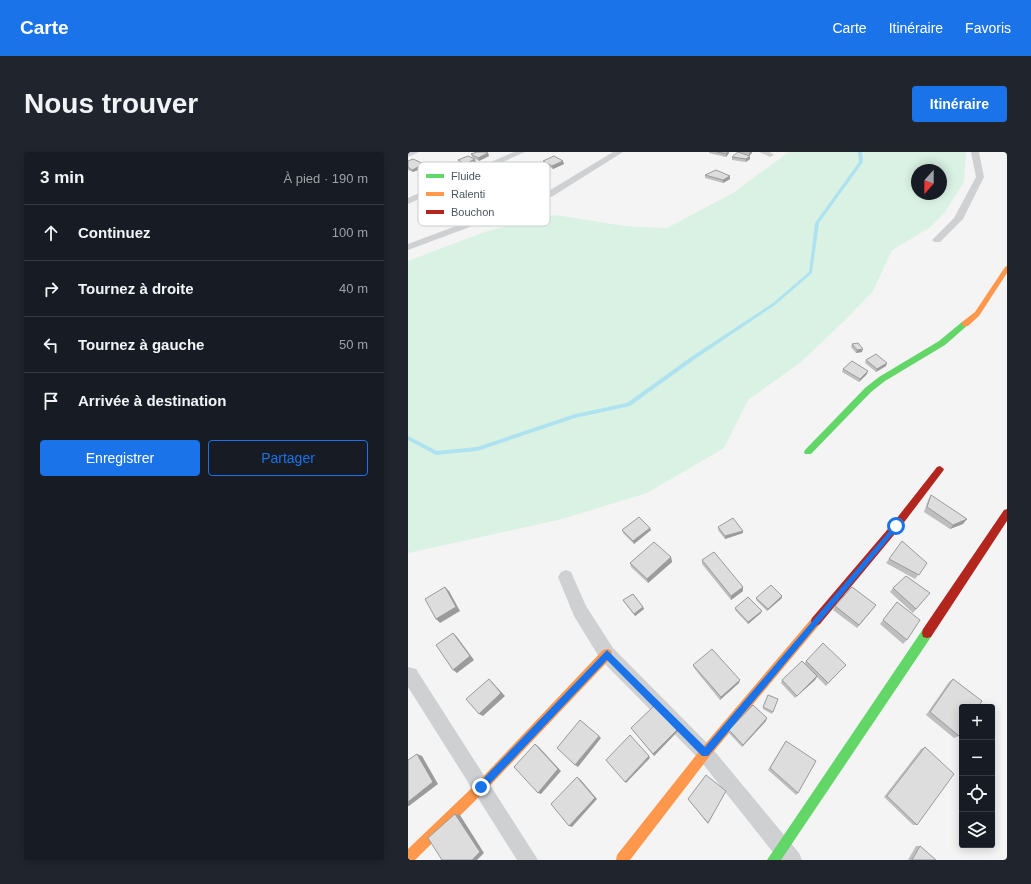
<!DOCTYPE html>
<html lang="fr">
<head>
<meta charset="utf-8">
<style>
	body { margin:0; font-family:Helvetica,sans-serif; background:#20242c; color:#f1f3f6 }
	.controls { position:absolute; right:12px; bottom:12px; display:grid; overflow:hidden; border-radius:4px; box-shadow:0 2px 10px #0003 }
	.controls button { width:36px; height:36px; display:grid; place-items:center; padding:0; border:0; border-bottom:1px solid #363941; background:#171b24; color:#f1f3f6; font:20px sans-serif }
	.compass { position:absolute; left:503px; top:12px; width:36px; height:36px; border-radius:50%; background:#171b24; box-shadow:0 2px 10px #0003; rotate:201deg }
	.stop { position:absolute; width:12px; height:12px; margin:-9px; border:3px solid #1a73e8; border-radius:50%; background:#fff }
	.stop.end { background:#1a73e8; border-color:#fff; box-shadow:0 1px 4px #0008 }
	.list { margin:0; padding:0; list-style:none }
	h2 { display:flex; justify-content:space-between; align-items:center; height:52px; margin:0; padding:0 16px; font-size:17px }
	h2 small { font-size:13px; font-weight:400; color:#9ea1a6 }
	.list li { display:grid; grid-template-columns:26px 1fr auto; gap:12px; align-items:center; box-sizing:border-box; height:56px; padding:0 16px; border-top:1px solid #363941 }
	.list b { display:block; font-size:15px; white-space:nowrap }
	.list em { font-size:13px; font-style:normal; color:#9ea1a6 }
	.actions { display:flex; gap:8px; padding:12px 16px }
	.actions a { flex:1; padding:9px 0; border:1px solid #1a73e8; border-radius:4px; text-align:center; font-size:14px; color:#1a73e8 }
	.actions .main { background:#1a73e8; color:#fff }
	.icon { flex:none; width:22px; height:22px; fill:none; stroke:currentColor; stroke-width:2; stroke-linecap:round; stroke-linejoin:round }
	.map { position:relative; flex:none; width:599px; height:708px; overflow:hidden; border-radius:4px }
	header { display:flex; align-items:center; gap:24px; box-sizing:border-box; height:56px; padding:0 20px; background:#1a73e8; color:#fff }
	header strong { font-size:19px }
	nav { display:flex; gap:22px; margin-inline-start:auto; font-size:14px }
	.intro { display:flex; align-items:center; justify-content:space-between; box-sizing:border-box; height:96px; padding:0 24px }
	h1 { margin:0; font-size:28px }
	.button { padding:10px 18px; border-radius:4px; background:#1a73e8; color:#fff; font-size:14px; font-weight:700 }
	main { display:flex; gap:24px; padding:0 24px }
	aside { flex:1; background:#171b24; border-radius:4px; box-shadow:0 2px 10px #0003 }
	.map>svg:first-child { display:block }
	.green { fill:#d9f2e3; fill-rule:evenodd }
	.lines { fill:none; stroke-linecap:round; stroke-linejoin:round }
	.stream { fill:#aee2f0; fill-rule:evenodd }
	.street { fill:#ced0d2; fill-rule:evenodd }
	.fast { fill:#63d668; fill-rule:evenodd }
	.slow { fill:#ff974d; fill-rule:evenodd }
	.jam { fill:#b3261e; fill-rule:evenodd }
	.wall { fill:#bebebf }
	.shaded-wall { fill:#9b9b9b }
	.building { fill:#ddddde; stroke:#9b9b9b }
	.route { fill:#1a73e8 }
	.key { fill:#fff; stroke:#c9ccd0; stroke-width:1 }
	.key-label { font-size:11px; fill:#4a5661 }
</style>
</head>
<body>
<header>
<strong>Carte</strong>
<nav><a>Carte</a><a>Itinéraire</a><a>Favoris</a></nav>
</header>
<div class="intro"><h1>Nous trouver</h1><a class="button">Itinéraire</a></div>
<main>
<aside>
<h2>3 min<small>À pied · 190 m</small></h2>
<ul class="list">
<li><svg class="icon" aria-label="ahead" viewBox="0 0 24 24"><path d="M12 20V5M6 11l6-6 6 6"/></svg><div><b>Continuez</b></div><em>100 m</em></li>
<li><svg class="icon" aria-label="right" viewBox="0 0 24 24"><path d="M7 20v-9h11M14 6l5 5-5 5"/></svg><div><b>Tournez à droite</b></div><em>40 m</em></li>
<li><svg class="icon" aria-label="left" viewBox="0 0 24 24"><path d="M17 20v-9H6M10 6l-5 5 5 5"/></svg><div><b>Tournez à gauche</b></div><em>50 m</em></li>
<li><svg class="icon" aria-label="arrive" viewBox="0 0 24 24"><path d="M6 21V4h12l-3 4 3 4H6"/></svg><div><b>Arrivée à destination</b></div></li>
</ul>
<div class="actions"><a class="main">Enregistrer</a><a>Partager</a></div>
</aside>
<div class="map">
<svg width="599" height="708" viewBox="0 0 599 708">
	<rect width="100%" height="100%" fill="#f4f4f4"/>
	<!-- green -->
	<path class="green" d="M381 0H558L556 30 537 60 521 76 484 98 465 139 437 168 393 210 340 248 316 296 239 341 154 367 0 401V109L82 78 148 63 216 74 259 76 325 41ZM509 18H533V42H509Z"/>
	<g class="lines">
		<!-- stream -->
		<path class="stream" d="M450 0H454L455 10 411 71 404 121 367 153 287 207 222 254 167 266 69 299 28 303 0 288V284L29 299 69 295 167 262 219 251 283 205 365 151 401 120 407 71 451 10Z"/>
		<!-- street -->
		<path class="street" d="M0 0H11L0 5Z
			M106 0H117L0 52V46Z
			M205 0H215L145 44 0 98V92L139 40Z
			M351 0H362L366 3 362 5Z
			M563 0H571L576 25 555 67 532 90H526L524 88 546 66 568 25Z
			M158 418 163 420 178 454 205 496 303 595 391 701 394 708H371L291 607 193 508 166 464 150 425 153 420Z
			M0 515 8 517 130 708H109L0 535Z"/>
		<!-- fast -->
		<path class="fast" d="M554 170H557L561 172 537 193 477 229 463 240 403 302H397L396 300 397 298 457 236 471 225 531 189Z
			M519 476 523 477 524 481 523 485 373 708H359L515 477Z"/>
		<!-- slow -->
		<path class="slow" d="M599 114V121L571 164 560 174H554V170L567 160 597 115Z
			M408 464 412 466 413 469 412 472 301 605 222 708H208L209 703 293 597 404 466Z
			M199 497 203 498 204 502 203 506 77 639 7 708H0V697L69 631 195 498Z"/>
		<!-- jam -->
		<path class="jam" d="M532 314 536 317 535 319 491 377 412 472 408 474 404 472 403 469 404 466 485 371 529 315Z
			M599 357V369L523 485 519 486 515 485 514 481 515 477 596 358Z"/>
	</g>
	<!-- wall -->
	<path class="wall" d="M301 0H321V1L318 5 301 1Z
		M331 0H344V1L341 3 342 7 338 10 324 8V5L331 1Z
		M80 1 81 4 71 9 64 5 63 2Z
		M50 8 68 10 58 15 51 11Z
		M0 9 16 12 17 15 5 20 0 18Z
		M135 9 156 12 145 17 136 12Z
		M39 10 50 16 51 19 46 21 40 18 27 27 20 23 19 20Z
		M297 23 322 27 315 31 297 26Z
		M63 35 64 38 52 43 48 40 47 37Z
		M12 53 28 56 19 60 13 56Z
		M444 192 454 200 448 201 443 195Z
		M458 208 478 214 468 220 457 211Z
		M435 217 459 222 451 230 434 220Z
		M523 343 555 372 542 377 516 360 520 348Z
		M310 375 335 381 317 387 310 378Z
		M242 376 243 378 226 392 215 381 214 378Z
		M263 405 264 410 240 431 223 415 222 411Z
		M481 407 519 411 507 427 478 411Z
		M294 408 335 439 323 448 294 412Z
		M485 436 522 441 505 461 482 440Z
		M348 446H374L359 459 348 448Z
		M215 448 235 455 236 457 227 464 216 450Z
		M489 450 499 488 495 492 472 472Z
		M468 453 449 476 425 458 427 454Z
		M327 456 353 461 340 472 327 458Z
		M398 509 438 513 435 516 418 534 409 525 407 528 387 546 373 531 374 528 396 512Z
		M285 513 331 531 312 548 286 516Z
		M545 527 551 584 546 586 518 563 541 530Z
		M355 555 365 560 364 562 355 557Z
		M358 569 334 595 321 581V578Z
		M223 576 270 579 246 604Z
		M378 589 390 641 388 643 360 618Z
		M517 595 509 673H505L476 645 513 597Z
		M317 640 300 672 280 647Z
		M508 694H512L528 708H500Z"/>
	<!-- shaded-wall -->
	<path class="shaded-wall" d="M320 0H321V1L318 5V2Z
		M342 0H344V1L341 4V1Z
		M80 1 81 4 71 9 70 6Z
		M342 4V7L338 10V7Z
		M67 7 68 10 58 15 57 12Z
		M155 9 156 12 145 17 144 14Z
		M16 12 17 15 5 20 4 18Z
		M39 15 40 18 27 27 26 24Z
		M50 16 51 19 46 21 45 18Z
		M322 24V27L315 31V28Z
		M63 35 64 38 52 43 51 40Z
		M27 53 28 56 19 60 17 57Z
		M455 197 454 200 448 201 449 198Z
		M479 211 478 214 468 220 469 217Z
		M460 219 459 222 451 230 452 227Z
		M559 367 555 372 542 377 545 373Z
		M242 376 243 378 226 392 225 389Z
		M335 379V381L317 387V384Z
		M263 405 264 410 240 431 239 427Z
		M37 435 41 439 52 459 32 471 28 467Z
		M335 435V439L323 448V444Z
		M374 444V446L359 459 360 457Z
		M468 453 465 457 449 476 451 473Z
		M235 455 236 457 227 464 226 462Z
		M354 459 353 461 340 472V470Z
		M45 481 49 485 66 508 49 521 45 518Z
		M409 524 407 528 387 546Z
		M81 527 84 530 97 544 75 564 71 562Z
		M332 528 331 531 312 548 313 545Z
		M359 566 358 569 334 595 335 593Z
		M270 577V579L246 604 245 602Z
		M191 584 193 586 170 615 167 613Z
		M127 592 130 594 153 619 133 642 130 641Z
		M9 602 14 604 30 632 1 654H0V650Z
		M241 604 242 606 218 631 217 630Z
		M169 625 172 627 189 647 164 675 161 674Z
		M47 662 52 663 76 701 69 708H64Z"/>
	<!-- building -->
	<path class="building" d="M69 0H78L80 1 70 6 63 2Z
		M309 0H320L318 2Z
		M330 0 342 4 338 7 324 5Z
		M60 4 67 7 57 12 50 8Z
		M146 4 155 9 144 14 135 9Z
		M5 7 16 12 4 18 0 15V9Z
		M308 18 322 24 315 28 297 23Z
		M450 191 455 197 449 198 444 192Z
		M468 202 479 211 469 217 458 208Z
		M444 209 460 219 452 227 435 217Z
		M523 343 559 367 545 373 519 355Z
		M231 365 242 376 225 389 214 378Z
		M325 366 335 379 317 384 310 375Z
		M494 389 519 411 511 423 481 407Z
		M246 390 263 405 239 427 222 411Z
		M306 400 335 435 323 444 294 408Z
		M498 424 522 441 508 457 485 436Z
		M363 433 374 444 360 457 348 446Z
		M37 435 48 455 28 467 17 447Z
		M444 435 468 453 451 473 427 454Z
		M225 442 235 455 226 462 215 448Z
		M340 445 354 459 340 470 327 456Z
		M489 450 512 468 499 488 475 468Z
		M45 481 62 504 45 518 28 493Z
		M415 491 438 513 420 531 398 509Z
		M304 497 332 528 313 545 285 513Z
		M394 509 409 524 389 544 374 528Z
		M81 527 93 541 71 562 58 547Z
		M545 527 574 549 570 555H554V579L551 584 522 560Z
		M360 543 370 547 365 560 355 555Z
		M248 552 270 577 245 602 223 576Z
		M345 553 359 566 335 593 321 578Z
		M172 568 191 584 167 613 149 596Z
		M222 583 241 604 217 630 198 608Z
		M378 589 408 609 390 641 362 616Z
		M127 592 150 617 130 641 106 615Z
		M517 595 546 622 509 673 479 644Z
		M9 602 25 630 0 650V608Z
		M298 623 318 639 300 671 280 647Z
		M169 625 187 646 161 674 143 652Z
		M47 662 72 700 64 708H34L20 686Z
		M512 694 528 708H504Z"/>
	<!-- route -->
	<path class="route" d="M488 371 490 372V376L300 604H294L199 508 76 638H70V632L199 498 297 595Z"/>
	<!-- legend -->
	<rect x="10" y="10" width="132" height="64" rx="6" class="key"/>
	<rect x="18" y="22" width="18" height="4" fill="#63d668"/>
	<rect x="18" y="40" width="18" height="4" fill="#ff974d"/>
	<rect x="18" y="58" width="18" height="4" fill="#b3261e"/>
	<g class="key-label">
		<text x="43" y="28">Fluide</text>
		<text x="43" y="46">Ralenti</text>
		<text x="43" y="64">Bouchon</text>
	</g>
</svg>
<div class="controls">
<button>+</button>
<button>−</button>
<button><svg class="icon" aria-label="locate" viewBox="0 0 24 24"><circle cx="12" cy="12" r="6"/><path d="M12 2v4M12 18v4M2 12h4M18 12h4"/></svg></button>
<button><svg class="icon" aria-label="layers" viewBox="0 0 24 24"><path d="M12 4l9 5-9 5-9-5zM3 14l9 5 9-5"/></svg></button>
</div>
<svg class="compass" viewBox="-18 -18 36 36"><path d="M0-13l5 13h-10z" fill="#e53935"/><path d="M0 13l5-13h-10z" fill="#9ea1a6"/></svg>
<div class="stop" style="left:488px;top:374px"></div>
<div class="stop end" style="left:73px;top:635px"></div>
</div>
</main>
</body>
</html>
